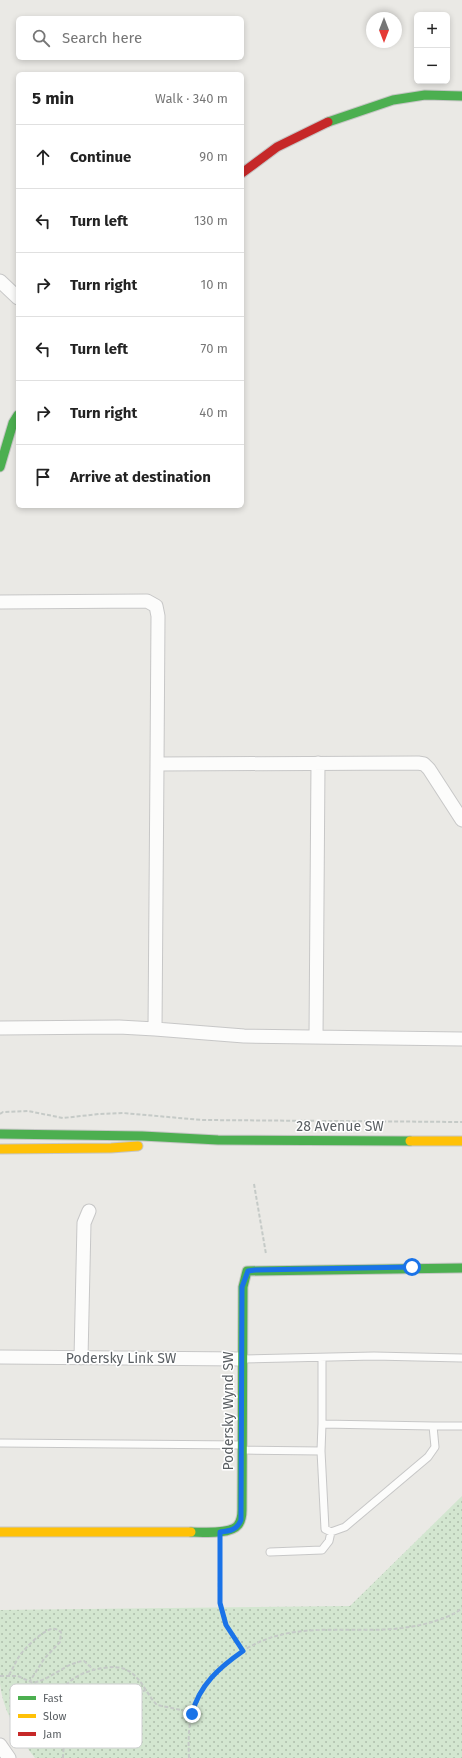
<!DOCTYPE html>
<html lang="en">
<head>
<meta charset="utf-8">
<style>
	body { margin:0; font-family:"Fira Sans",sans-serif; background:#f2f2f2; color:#222 }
	.controls { position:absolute; right:12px; top:12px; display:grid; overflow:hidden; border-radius:6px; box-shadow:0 2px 6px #0003 }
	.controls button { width:36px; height:36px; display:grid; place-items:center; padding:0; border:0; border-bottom:1px solid #e0e0e0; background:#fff; color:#222; font:20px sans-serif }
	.compass { position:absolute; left:366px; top:12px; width:36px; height:36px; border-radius:50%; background:#fff; box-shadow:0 2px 6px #0003; rotate:180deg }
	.stop { position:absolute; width:12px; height:12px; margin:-9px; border:3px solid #1a73e8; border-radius:50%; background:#fff }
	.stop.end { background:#1a73e8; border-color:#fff; box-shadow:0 1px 4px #0008 }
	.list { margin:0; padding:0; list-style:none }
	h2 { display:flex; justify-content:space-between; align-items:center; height:52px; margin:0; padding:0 16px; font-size:17px }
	h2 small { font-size:13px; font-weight:400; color:#767676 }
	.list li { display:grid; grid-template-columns:26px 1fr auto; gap:12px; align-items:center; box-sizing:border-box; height:64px; padding:0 16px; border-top:1px solid #e0e0e0 }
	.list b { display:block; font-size:15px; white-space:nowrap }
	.list em { font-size:13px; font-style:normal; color:#767676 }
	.icon { flex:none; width:22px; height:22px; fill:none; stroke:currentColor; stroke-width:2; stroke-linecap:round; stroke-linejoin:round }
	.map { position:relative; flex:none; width:462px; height:1758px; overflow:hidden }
	.search { position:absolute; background:#fff; box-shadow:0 2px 6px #0003; left:16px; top:16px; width:228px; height:44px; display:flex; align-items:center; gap:10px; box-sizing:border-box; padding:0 14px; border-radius:6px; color:#767676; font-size:15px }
	.panel { position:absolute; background:#fff; box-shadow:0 2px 6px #0003; left:16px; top:72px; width:228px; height:436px; border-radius:6px }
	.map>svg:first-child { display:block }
	.grass { fill:url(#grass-dots) }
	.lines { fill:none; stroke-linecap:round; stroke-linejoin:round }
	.lane-casing { stroke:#c7c7c7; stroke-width:9 }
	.street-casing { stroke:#c7c7c7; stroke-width:15 }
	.fast-casing { stroke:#c6c6c5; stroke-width:11 }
	.slow-casing { stroke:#c6c6c5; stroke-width:11 }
	.jam-casing { stroke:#c6c6c5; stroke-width:11 }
	.path { stroke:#c5cac7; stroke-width:2; stroke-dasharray:4 2; stroke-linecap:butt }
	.lane { stroke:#fcfcfb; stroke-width:7 }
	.street { stroke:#fcfcfb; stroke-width:13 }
	.fast { stroke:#4caf50; stroke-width:9 }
	.slow { stroke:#ffc107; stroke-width:9 }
	.jam { stroke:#c62828; stroke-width:9 }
	.route { stroke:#1a73e8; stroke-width:5 }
	.labels { text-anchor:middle; stroke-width:3; stroke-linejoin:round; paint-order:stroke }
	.street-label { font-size:14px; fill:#5a5f63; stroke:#fff }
	.key { fill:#fff; stroke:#cecfd0; stroke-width:1 }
	.key-label { font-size:11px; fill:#5a5f63 }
</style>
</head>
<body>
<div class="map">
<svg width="462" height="1758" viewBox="0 0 462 1758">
	<defs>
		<pattern id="grass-dots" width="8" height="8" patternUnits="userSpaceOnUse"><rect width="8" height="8" fill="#d3e6d0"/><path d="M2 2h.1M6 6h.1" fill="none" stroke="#aebeac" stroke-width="1.8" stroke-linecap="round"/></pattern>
	</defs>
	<rect width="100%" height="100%" fill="#eae9e5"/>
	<!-- grass -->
	<path class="grass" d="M462 1496V1758H35C19 1737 3 1711 0 1684 0 1659 0 1634 0 1610L350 1606Z"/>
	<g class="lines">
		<defs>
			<path id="lane" d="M322 1358V1424
				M243 1359 374 1356 462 1358
				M433 1426H462
				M0 1443 242 1445
				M243 1450 321 1451 325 1529 331 1532 345 1527 428 1457 435 1447 433 1426 322 1424 321 1451
				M270 1552 322 1550 329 1541 331 1532"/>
			<path id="street" d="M0 281 18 298
				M0 602 147 601 156 606 158 616 157 764
				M0 1028 119 1027 155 1029 244 1036 462 1039
				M155 1029 157 764 418 763 424 764 429 769 462 820
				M316 1037 318 763
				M0 1357 242 1359
				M81 1358 84 1223 89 1211
				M0 1745 9 1758"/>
			<path id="fast" d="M328 122 393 100 425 95 462 96
				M0 467 13 423 18 415
				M0 1134 142 1136 218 1140 410 1141
				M191 1532C202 1532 230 1535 238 1525 241 1521 242 1515 242 1510L243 1287 247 1271 462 1268"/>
			<path id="slow" d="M410 1141H462
				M0 1149 111 1148 138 1146
				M0 1532H191"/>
			<path id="jam" d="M242 173 277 147 328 122"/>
		</defs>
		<!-- lane casing -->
		<use href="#lane" class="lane-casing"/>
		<!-- street casing -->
		<use href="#street" class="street-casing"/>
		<!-- fast casing -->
		<use href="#fast" class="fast-casing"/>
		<!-- slow casing -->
		<use href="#slow" class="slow-casing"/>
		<!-- jam casing -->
		<use href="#jam" class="jam-casing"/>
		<!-- path -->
		<path class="path" d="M0 1114 3 1112 28 1111 63 1118 99 1114 123 1113 202 1120 462 1122
			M254 1184 266 1254
			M220 1547C220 1571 215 1602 226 1625 230 1634 237 1642 243 1651
			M9 1675C13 1668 16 1661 20 1655 25 1648 43 1630 52 1629 55 1628 58 1630 61 1632L60 1642 44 1659 30 1681
			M0 1676H18L33 1683C52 1679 65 1663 84 1661L94 1670
			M64 1730 79 1723H105L116 1721 126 1711 134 1694 146 1690
			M63 1758C63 1750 65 1741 65 1733 64 1722 53 1722 56 1705 60 1682 82 1671 103 1668 112 1667 119 1666 127 1670 142 1678 146 1694 157 1705L181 1710 192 1714
			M189 1758C187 1717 192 1694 223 1666 289 1606 358 1644 432 1622 442 1619 454 1615 462 1608"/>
		<!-- lane -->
		<use href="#lane" class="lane"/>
		<!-- street -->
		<use href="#street" class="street"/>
		<!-- fast -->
		<use href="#fast" class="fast"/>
		<!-- slow -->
		<use href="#slow" class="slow"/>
		<!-- jam -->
		<use href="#jam" class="jam"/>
	</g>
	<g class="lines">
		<!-- route -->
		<path class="route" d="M192 1714C199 1685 220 1667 243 1651L226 1625 220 1603V1532C230 1531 237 1530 241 1520L242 1287 248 1271 255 1270 412 1267"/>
	</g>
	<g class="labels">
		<!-- street labels -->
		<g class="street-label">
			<text x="340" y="1131">28 Avenue SW</text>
			<text x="121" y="1363">Podersky Link SW</text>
			<text transform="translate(228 1411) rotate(-90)" y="5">Podersky Wynd SW</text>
		</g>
	</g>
	<!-- legend -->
	<rect x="10" y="1684" width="132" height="64" rx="6" class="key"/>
	<rect x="18" y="1696" width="18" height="4" fill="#4caf50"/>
	<rect x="18" y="1714" width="18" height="4" fill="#ffc107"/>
	<rect x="18" y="1732" width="18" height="4" fill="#c62828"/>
	<g class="key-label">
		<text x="43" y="1702">Fast</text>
		<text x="43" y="1720">Slow</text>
		<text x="43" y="1738">Jam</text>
	</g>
</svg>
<div class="controls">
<button>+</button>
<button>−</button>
</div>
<svg class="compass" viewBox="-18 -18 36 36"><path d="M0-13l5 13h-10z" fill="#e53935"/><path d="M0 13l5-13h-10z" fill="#767676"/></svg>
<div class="stop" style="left:412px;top:1267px"></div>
<div class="stop end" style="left:192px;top:1714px"></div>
<div class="search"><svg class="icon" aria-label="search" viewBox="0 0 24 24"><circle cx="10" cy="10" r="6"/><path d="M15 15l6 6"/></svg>Search here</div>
<section class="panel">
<h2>5 min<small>Walk · 340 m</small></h2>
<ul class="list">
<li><svg class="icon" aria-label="ahead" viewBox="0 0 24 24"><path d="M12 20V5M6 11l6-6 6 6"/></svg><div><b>Continue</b></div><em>90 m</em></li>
<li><svg class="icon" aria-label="left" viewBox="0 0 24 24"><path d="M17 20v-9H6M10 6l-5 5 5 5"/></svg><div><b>Turn left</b></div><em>130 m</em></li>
<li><svg class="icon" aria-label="right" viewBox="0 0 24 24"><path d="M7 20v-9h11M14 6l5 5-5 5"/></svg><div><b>Turn right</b></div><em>10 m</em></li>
<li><svg class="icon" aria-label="left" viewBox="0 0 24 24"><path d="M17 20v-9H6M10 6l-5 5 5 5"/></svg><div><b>Turn left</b></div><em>70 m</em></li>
<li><svg class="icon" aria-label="right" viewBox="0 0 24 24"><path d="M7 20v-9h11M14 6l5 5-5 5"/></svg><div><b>Turn right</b></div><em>40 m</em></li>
<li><svg class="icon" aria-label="arrive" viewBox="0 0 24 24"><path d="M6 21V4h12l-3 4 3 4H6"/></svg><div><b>Arrive at destination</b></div></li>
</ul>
</section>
</div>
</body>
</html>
